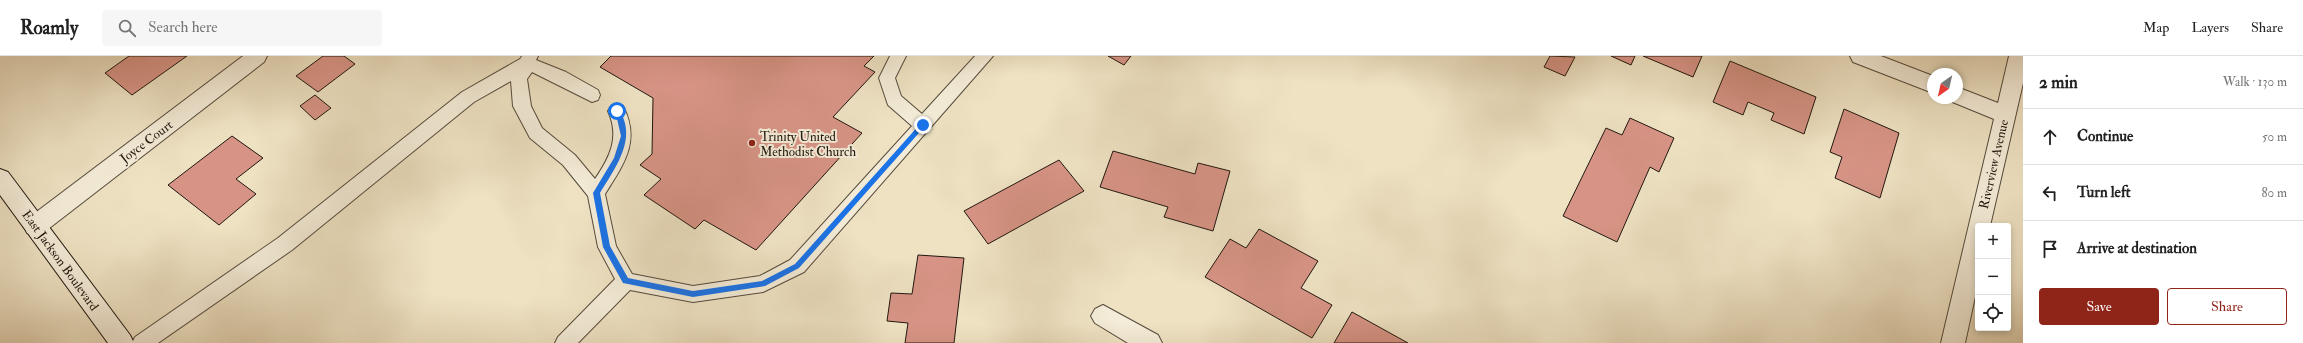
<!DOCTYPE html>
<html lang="en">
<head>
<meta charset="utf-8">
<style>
	body { margin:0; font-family:"IM FELL Double Pica",serif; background:#f6f6f6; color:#222 }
	.controls { position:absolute; right:12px; bottom:12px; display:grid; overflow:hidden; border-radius:4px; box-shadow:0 2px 6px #0003 }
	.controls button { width:36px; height:36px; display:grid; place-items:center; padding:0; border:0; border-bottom:1px solid #e0e0e0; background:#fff; color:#222; font:20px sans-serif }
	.compass { position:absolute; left:1927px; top:12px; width:36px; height:36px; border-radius:50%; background:#fff; box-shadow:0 2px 6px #0003; rotate:214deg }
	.stop { position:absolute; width:12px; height:12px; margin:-9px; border:3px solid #1a73e8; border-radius:50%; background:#fff }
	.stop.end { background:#1a73e8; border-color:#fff; box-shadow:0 1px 4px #0008 }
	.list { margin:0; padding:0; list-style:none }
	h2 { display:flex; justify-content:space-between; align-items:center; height:52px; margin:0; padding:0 16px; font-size:17px }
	h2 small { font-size:13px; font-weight:400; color:#767676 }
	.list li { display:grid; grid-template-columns:26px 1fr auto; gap:12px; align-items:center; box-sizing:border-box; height:56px; padding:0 16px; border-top:1px solid #e0e0e0 }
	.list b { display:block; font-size:15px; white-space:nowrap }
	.list em { font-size:13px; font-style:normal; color:#767676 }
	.actions { display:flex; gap:8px; padding:12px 16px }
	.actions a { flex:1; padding:9px 0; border:1px solid #8f2418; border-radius:4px; text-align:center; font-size:14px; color:#8f2418 }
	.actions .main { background:#8f2418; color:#fff }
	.icon { flex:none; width:22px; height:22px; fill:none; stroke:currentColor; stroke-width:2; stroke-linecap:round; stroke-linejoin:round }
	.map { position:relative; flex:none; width:2023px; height:287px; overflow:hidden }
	header { display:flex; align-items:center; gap:24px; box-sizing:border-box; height:56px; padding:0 20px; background:#fff; border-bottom:1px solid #e0e0e0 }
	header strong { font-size:19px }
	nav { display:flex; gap:22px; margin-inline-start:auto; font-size:14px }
	.search { width:280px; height:36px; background:#f6f6f6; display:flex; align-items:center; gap:10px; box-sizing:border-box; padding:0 14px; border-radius:4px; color:#767676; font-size:15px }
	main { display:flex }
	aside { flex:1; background:#fff }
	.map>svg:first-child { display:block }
	.building { fill:#d79486; stroke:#20170e }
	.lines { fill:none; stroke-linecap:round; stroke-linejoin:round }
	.service-casing { stroke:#544a3b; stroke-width:2 }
	.minor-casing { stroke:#544a3b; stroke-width:2 }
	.secondary-casing { stroke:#20170e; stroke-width:2 }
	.service { fill:#f4ecd8; fill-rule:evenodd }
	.minor { fill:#f4ecd8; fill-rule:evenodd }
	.secondary { fill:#f4ecd8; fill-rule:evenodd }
	.route { fill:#1a73e8 }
	.poi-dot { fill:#8f2418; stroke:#f4ecd8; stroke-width:1.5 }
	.labels { text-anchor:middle; stroke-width:4; stroke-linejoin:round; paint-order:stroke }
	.poi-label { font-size:13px; fill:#20170e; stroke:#f4ecd8; text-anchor:start }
	.street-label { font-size:13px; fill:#20170e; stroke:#f4ecd8 }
</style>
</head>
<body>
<header>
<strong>Roamly</strong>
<div class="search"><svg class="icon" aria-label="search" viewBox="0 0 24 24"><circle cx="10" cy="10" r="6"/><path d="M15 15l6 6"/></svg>Search here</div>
<nav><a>Map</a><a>Layers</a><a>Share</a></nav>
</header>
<main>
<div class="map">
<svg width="2023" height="287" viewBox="0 0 2023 287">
	<rect width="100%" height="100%" fill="#eee2c3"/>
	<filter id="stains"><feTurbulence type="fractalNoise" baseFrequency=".005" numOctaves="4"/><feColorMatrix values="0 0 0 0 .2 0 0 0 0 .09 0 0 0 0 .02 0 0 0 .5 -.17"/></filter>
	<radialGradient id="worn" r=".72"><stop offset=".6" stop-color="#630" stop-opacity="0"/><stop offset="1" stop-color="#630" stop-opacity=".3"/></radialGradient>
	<!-- building -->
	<path class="building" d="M129 0H187L132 39 105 17Z
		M323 0H344L355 8 318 36 296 20Z
		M611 0H874L864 10 875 16 833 61 862 77 756 194 704 164 695 173 644 139 661 123 640 109 652 98 653 42 600 11Z
		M1108 0H1131L1124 9Z
		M1550 0 1575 1 1565 20 1544 11Z
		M1611 0H1635L1631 9Z
		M1643 0H1702L1693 21Z
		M1730 5 1816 41 1804 78 1771 64 1774 57 1748 46 1743 59 1713 46Z
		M315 39 331 52 315 64 300 50Z
		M1844 53 1899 77 1880 142 1835 122 1842 101 1830 96Z
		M1630 62 1674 82 1659 116 1650 111 1617 186 1563 160 1606 72 1622 79Z
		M232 80 263 102 236 123 256 138 219 169 168 129Z
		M1113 95 1195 118 1198 107 1230 115 1213 175 1164 161 1168 151 1100 131Z
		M1059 104 1084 135 988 188 964 155Z
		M1259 173 1318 205 1301 232 1332 249 1312 282 1205 221 1230 183 1246 192Z
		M918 199 964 202 954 287H905L908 267 887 265 891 237 912 238Z
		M1352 256 1408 287H1334Z"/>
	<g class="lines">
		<defs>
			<path id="service" d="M522 0H538L536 4 566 16 598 34 600 39 598 44 592 46 532 16 527 23 531 50 542 72 575 99 595 123C610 101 620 81 608 55L611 50 617 48 623 50C641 85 624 108 605 138L616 190 632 218 693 230 760 220 790 204 912 70 888 49 879 22 890 0H906L895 22 901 40 922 58 975 0H993L804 216 763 236 693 246 630 234 578 287H555L558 281 615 223 598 191 588 140 563 109 530 82 513 50 511 25 474 46 292 194 158 287H132L135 281 278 182 462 36 520 3Z"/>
			<path id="minor" d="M243 0H267L264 6 43 177 35 180 27 177 24 170 27 163Z
				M1850 0H1881L1933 20V37L1853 6Z
				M2009 0H2023V27L1990 170H1978V227L1965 287H1941L1994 63 1950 45 1948 42H1957V31L1998 47Z
				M1103 249 1158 279 1162 287H1128L1095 267 1091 260 1095 253Z"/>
			<path id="secondary" d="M0 113 8 116 130 279 134 287H108L0 139Z"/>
		</defs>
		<!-- service casing -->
		<use href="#service" class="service-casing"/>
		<!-- minor casing -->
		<use href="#minor" class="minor-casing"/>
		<!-- secondary casing -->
		<use href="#secondary" class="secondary-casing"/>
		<!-- service -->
		<use href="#service" class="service"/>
		<!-- minor -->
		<use href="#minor" class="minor"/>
		<!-- secondary -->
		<use href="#secondary" class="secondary"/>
	</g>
	<!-- route -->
	<path class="route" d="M615 54H619C638 82 615 112 600 137L610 190 628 222 693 235 762 225 795 208 921 67 926 69 799 212 765 230 693 241 623 227 603 191 593 137 614 102 621 80Z"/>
	<!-- markers -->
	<circle class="poi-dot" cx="752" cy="87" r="4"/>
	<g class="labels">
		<!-- poi labels -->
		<g class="poi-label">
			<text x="760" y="85">Trinity United<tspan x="760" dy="15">Methodist Church</tspan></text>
		</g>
		<!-- street labels -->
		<g class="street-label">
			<text transform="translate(146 85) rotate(-37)" y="5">Joyce Court</text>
			<text transform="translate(1993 108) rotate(-77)" y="5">Riverview Avenue</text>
			<text transform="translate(61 204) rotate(54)" y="5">East Jackson Boulevard</text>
		</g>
	</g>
	<rect width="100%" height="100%" filter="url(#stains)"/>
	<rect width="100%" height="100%" fill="url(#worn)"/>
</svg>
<div class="controls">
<button>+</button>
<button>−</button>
<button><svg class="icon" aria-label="locate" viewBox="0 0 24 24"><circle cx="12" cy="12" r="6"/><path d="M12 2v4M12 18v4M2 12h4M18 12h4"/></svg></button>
</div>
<svg class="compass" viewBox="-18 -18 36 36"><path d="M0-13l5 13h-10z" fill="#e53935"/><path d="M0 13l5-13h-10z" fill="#767676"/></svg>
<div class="stop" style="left:617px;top:55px"></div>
<div class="stop end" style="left:923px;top:69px"></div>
</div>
<aside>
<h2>2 min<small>Walk · 130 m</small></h2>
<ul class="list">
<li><svg class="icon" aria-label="ahead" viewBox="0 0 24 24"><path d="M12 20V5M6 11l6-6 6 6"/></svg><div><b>Continue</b></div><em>50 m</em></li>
<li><svg class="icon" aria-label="left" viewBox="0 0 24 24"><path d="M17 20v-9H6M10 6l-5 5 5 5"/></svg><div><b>Turn left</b></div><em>80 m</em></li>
<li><svg class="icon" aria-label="arrive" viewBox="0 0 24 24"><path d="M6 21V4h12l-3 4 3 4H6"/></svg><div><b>Arrive at destination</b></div></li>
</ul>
<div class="actions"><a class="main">Save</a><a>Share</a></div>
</aside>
</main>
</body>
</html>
